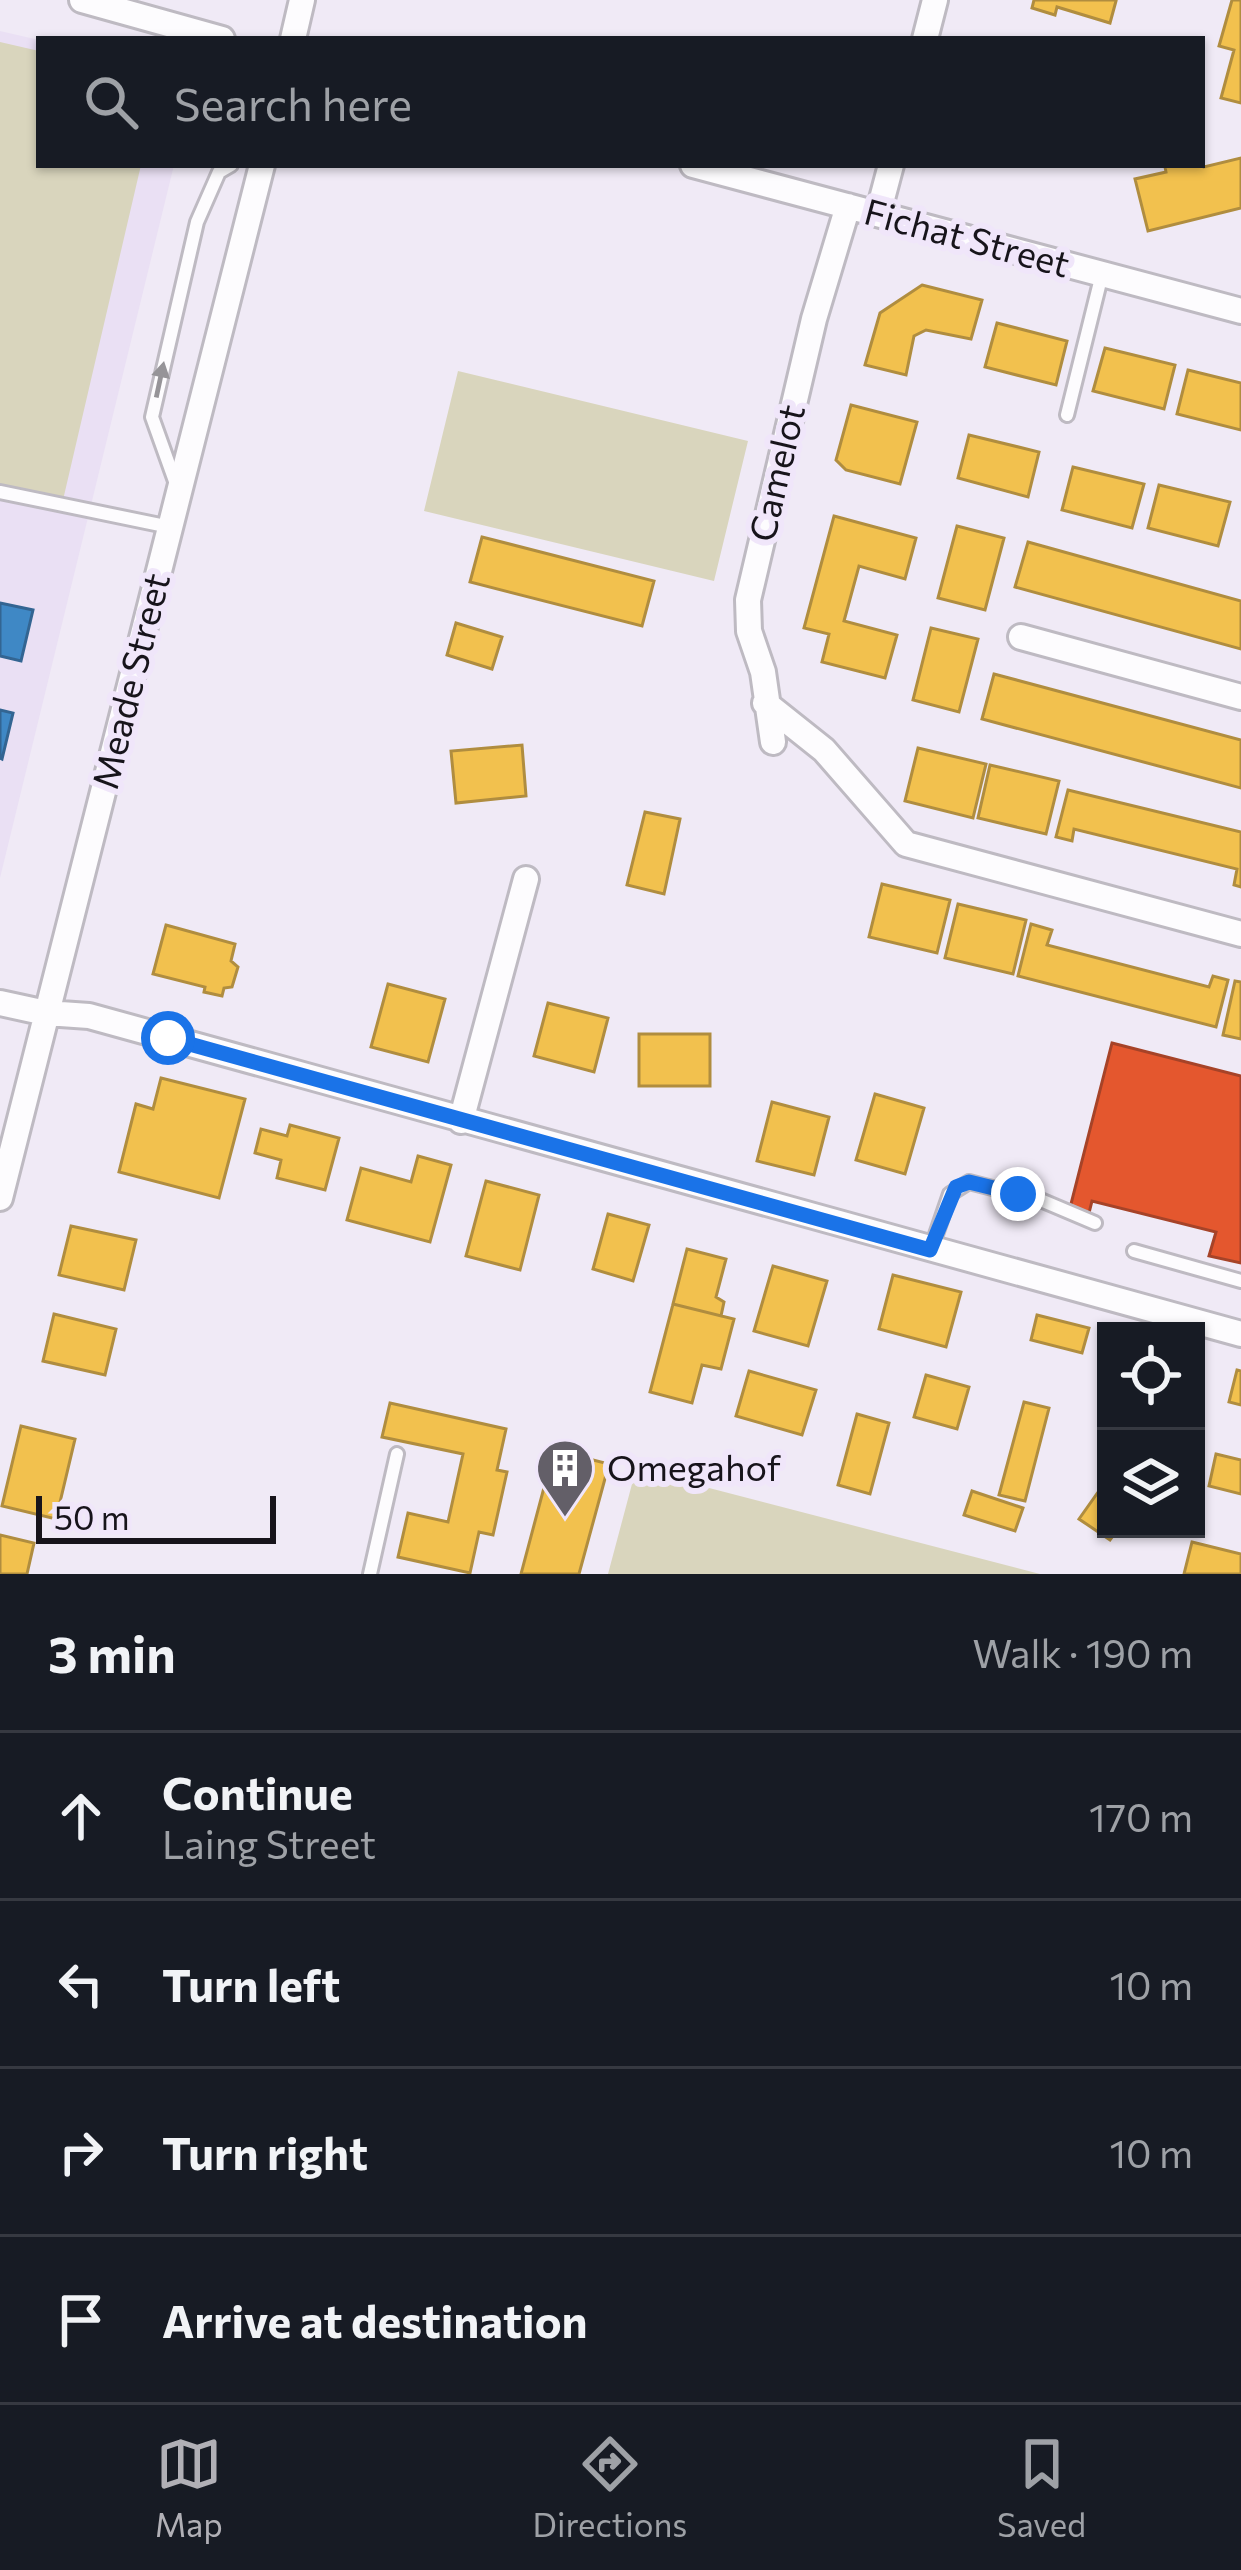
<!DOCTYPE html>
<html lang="en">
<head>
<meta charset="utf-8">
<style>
	body { margin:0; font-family:Commissioner,sans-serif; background:#20242c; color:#f1f3f6 }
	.controls { position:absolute; right:36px; bottom:36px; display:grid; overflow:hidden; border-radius:0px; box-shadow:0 3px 9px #0004 }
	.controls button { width:108px; height:108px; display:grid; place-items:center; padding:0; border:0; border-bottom:3px solid #363941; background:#171b24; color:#f1f3f6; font:60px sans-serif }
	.scale { position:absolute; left:36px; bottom:30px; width:240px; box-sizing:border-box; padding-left:12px; border:6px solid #17141b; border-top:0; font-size:33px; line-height:42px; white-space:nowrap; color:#17141b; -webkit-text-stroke:9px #f0e6fa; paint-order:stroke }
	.stop { position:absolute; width:36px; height:36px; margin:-27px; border:9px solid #1a73e8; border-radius:50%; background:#fff }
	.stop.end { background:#1a73e8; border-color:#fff; box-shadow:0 3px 12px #0008 }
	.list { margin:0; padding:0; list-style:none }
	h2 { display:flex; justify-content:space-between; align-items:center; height:156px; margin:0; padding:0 48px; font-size:51px }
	h2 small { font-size:39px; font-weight:400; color:#9ea1a6 }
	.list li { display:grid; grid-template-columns:78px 1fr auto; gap:36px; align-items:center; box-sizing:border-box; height:168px; padding:0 48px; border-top:3px solid #363941 }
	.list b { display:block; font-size:45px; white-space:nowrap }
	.list p { margin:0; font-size:39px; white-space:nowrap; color:#9ea1a6 }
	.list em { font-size:39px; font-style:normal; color:#9ea1a6 }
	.icon { flex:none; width:66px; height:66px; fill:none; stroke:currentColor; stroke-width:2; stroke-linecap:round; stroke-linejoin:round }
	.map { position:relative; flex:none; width:1241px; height:1574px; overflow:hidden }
	.search { position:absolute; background:#171b24; box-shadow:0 3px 9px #0004; left:36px; right:36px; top:36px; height:132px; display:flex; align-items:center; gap:30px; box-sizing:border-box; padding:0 42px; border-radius:0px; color:#9ea1a6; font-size:45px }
	.sheet { height:828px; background:#171b24 }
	nav { display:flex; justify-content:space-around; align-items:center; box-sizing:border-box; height:168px; border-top:3px solid #363941; background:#171b24; font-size:33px; color:#9ea1a6 }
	nav a { display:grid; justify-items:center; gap:6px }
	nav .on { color:#b1b0b6 }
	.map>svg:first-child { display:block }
	.built { fill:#eae0f4 }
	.green { fill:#d9d5bd }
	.homes { fill:#f2c14e; stroke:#b08d3f; stroke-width:3 }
	.shops { fill:#e4572e; stroke:#a64328; stroke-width:3 }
	.schools { fill:#3f88c5; stroke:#336592; stroke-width:3 }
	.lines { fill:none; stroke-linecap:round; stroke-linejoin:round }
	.service-casing { stroke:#bebac2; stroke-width:18 }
	.minor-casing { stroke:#bebac2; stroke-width:30 }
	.service { stroke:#fdfcfe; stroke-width:12 }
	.minor { stroke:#fdfcfe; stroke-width:24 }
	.oneway { fill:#969498 }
	.route { stroke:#1a73e8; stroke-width:15 }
	.labels { text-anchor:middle; stroke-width:12; stroke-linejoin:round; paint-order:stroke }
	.street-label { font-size:36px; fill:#17141b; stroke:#f0e6fa }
	.poi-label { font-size:36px; fill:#17141b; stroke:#f0e6fa; text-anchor:start }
</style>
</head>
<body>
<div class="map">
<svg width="1241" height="1574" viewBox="0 0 1241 1574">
	<rect width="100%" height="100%" fill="#f0eaf6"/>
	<!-- built -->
	<path class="built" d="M0 31 39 40V165H174L0 878Z"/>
	<!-- green -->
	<path class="green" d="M0 42 39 51V165H141L63 500 0 486Z
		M458 371 748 441 714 581 424 511Z
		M636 1469 1040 1574H608Z"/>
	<!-- homes -->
	<path class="homes" d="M1034 0H1114L1116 1 1110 23 1057 7 1055 15 1032 8Z
		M1232 0H1241V103L1221 98 1234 50 1219 46Z
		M1202 158 1204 167 1241 158V208L1148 231 1135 179 1166 172 1165 167 1174 165H1202Z
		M922 285 982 300 971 339 926 330 914 336 906 375 865 365 880 313Z
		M997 323 1067 341 1056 385 985 367Z
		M1105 348 1175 365 1164 409 1093 391Z
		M1188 370 1241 383V430L1177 414Z
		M851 405 917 422 900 484 846 470 836 460Z
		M969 435 1039 452 1028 497 958 478Z
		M1073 467 1144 484 1132 528 1062 510Z
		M1159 485 1230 502 1218 546 1148 528Z
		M834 516 916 538 905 579 859 566 844 621 897 635 885 678 822 662 829 634 804 628Z
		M957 526 1004 538 985 610 938 598Z
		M482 537 654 581 642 626 470 582Z
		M1028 542 1241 601V649L1015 587Z
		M456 623 502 637 492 669 447 655Z
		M931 628 978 639 959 712 913 700Z
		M994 674 1241 740V788L982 719Z
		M522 745 526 796 456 803 451 751Z
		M918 748 986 764 973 818 905 801Z
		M990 765 1059 781 1046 834 978 818Z
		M1068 790 1241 832V887L1234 885 1237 869 1074 829 1072 841 1056 837Z
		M645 812 680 819 664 894 627 885Z
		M882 884 950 900 937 953 869 937Z
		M958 904 1026 920 1013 974 945 958Z
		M1031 924 1052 930 1047 945 1209 987 1213 976 1228 980 1216 1027 1018 976Z
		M166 925 235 944 231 961 238 967 232 987 224 988 222 996 204 992 205 987 153 974Z
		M1235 981 1241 982V1039L1223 1035Z
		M388 984 445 999 428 1062 371 1047Z
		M548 1003 608 1018 594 1072 534 1056Z
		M639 1034H710V1086H639Z
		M161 1078 245 1099 219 1198 119 1172 136 1104 153 1109Z
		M875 1094 924 1108 905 1174 856 1160Z
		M772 1102 829 1117 814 1175 757 1161Z
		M290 1125 339 1138 325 1190 277 1178 281 1160 255 1153 261 1129 287 1136Z
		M418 1156 451 1165 430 1242 347 1220 361 1168 411 1182Z
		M486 1181 539 1195 520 1270 466 1256Z
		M608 1214 649 1225 633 1281 593 1269Z
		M71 1226 136 1240 124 1290 59 1275Z
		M687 1249 726 1259 716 1297 724 1302 721 1316 673 1304Z
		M773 1266 827 1281 808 1346 754 1331Z
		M893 1275 961 1292 946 1347 879 1329Z
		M673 1304 734 1319 721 1369 702 1365 692 1403 650 1392Z
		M54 1314 116 1329 105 1375 43 1361Z
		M1037 1315 1089 1328 1082 1353 1031 1340Z
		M1237 1370 1241 1371V1405L1229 1402Z
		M749 1371 816 1390 802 1435 736 1416Z
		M926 1375 969 1387 957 1429 914 1417Z
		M1024 1402 1049 1408 1025 1501 999 1495Z
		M390 1403 506 1429 497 1470 507 1472 493 1535 479 1532 470 1573 398 1557 408 1513 448 1522 463 1454 382 1437Z
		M857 1414 889 1423 870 1494 838 1485Z
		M21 1426 75 1439 56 1519 2 1506Z
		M554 1450 609 1464 579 1574H521Z
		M1216 1454 1241 1460V1494L1209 1486Z
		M1106 1481V1529H1118L1110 1540 1079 1519Z
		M972 1491 1023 1508 1015 1531 964 1515Z
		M0 1535 34 1543 27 1574H0Z
		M1192 1542 1241 1554V1574H1184Z"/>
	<!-- shops -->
	<path class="shops" d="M1112 1043 1241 1076V1263L1209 1256 1216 1232 1092 1201 1089 1213 1070 1208Z"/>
	<!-- schools -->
	<path class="schools" d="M0 603 33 610 21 661 0 656Z
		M0 710 13 713 2 759 0 758Z"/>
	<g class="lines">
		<defs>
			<path id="service" d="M1067 415 1102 274
				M176 484 152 417 197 222 219 172 231 165
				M0 492 170 527
				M931 1249 950 1194 969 1182 1043 1201 1095 1223
				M1134 1251 1241 1281
				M370 1574 397 1454"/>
			<path id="minor" d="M82 0 222 39
				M293 39 302 0
				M925 39 935 0
				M693 165 1241 311
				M878 214 891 165
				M1021 637 1241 697
				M765 703 824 750 906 844 1241 934
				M773 742 763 672 749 631 748 600 814 319 848 206
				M0 1003 46 1013 89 1016 1241 1334
				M461 1121 526 879
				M0 1198 262 165"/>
		</defs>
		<!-- service casing -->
		<use href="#service" class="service-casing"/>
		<!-- minor casing -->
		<use href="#minor" class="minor-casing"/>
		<!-- service -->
		<use href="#service" class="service"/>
		<!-- minor -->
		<use href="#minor" class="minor"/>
	</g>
	<!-- one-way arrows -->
	<defs><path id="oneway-solid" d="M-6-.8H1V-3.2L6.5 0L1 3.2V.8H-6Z" transform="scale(3)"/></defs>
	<use class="oneway" href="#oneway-solid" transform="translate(160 380) rotate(-78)"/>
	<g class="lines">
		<!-- route -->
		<path class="route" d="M168 1038 930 1250 956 1187 969 1182 1018 1194"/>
	</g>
	<!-- icons -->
	<defs>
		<symbol id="building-pin" viewBox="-11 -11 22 30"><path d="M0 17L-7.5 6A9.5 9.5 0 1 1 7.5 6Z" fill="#635f68" stroke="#f0e6fa"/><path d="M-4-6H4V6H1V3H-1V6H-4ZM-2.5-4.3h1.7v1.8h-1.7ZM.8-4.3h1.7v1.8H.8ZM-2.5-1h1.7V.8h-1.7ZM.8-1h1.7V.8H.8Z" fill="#fff"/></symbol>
	</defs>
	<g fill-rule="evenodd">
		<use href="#building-pin" x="532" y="1435" width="66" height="90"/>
	</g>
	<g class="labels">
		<!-- street labels -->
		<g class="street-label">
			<text transform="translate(967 238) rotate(15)" y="13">Fichat Street</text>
			<text transform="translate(777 473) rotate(-77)" y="13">Camelot</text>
			<text transform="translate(131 681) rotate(-76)" y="13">Meade Street</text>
		</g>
		<!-- poi labels -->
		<g class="poi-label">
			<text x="607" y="1481">Omegahof</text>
		</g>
	</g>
</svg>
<div class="controls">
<button><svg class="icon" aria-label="locate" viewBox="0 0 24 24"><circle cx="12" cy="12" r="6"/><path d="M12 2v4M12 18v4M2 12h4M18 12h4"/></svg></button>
<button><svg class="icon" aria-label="layers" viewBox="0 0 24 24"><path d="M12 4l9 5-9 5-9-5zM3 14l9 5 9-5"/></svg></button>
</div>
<div class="scale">50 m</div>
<div class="stop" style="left:168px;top:1038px"></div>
<div class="stop end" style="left:1018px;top:1194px"></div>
<div class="search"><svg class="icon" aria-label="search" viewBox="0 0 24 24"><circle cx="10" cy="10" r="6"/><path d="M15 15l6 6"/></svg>Search here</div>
</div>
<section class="sheet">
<h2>3 min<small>Walk · 190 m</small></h2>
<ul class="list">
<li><svg class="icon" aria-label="ahead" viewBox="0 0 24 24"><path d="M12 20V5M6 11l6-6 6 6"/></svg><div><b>Continue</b><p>Laing Street</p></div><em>170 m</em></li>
<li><svg class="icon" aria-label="left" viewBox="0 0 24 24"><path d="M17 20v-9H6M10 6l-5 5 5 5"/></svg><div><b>Turn left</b></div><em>10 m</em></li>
<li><svg class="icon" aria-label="right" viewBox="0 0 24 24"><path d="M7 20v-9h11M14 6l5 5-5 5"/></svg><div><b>Turn right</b></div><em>10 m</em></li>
<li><svg class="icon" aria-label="arrive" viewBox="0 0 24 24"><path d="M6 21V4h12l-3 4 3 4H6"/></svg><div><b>Arrive at destination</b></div></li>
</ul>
</section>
<nav>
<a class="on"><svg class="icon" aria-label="map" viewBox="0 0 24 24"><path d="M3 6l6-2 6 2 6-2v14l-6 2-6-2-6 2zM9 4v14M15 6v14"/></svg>Map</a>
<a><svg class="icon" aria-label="directions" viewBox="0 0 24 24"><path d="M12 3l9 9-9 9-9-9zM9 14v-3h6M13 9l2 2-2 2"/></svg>Directions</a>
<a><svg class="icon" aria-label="saved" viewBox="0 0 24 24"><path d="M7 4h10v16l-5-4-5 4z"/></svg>Saved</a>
</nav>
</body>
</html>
